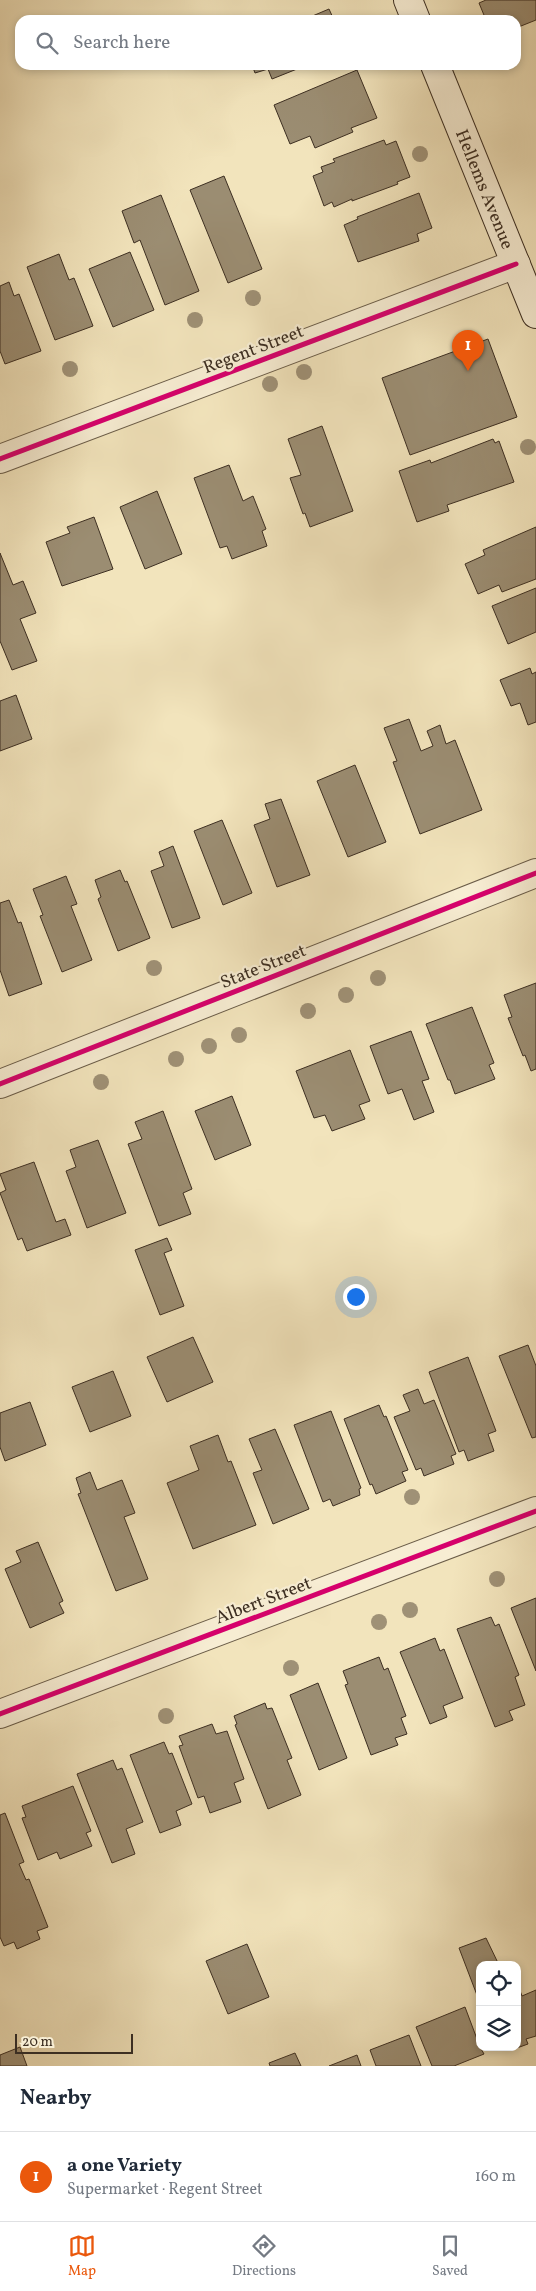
<!DOCTYPE html>
<html lang="en">
<head>
<meta charset="utf-8">
<style>
	body { margin:0; font-family:Vollkorn,serif; background:#f6f6f7; color:#1f2937 }
	.controls { position:absolute; right:15px; bottom:15px; display:grid; overflow:hidden; border-radius:10px; box-shadow:0 2px 8px #0003 }
	.controls button { width:45px; height:45px; display:grid; place-items:center; padding:0; border:0; border-bottom:1px solid #e0e1e3; background:#fff; color:#1f2937; font:25px sans-serif }
	.scale { position:absolute; left:15px; bottom:12px; width:118px; box-sizing:border-box; padding-left:5px; border:2px solid #3d2f22; border-top:0; font-size:14px; line-height:18px; white-space:nowrap; color:#3d2f22; -webkit-text-stroke:4px #f7edd3; paint-order:stroke }
	.you { position:absolute; left:355px; top:1296px; width:18px; height:18px; margin:-12px; border:4px solid #fff; border-radius:50%; background:#1a73e8; box-shadow:0 0 0 8px #1a73e833 }
	.badge { display:grid; place-items:center; width:32px; height:32px; border-radius:50%; background:#ea580c; color:#fff; font-size:16px; font-weight:700 }
	.pin { position:absolute; translate:-50% -41px; filter:drop-shadow(0 1px 2px #0008) }
	.pin::after { content:''; position:absolute; top:26px; width:18px; height:15px; background:inherit; clip-path:polygon(0 0,100% 0,50% 100%) }
	.list { margin:0; padding:0; list-style:none }
	h2 { display:flex; justify-content:space-between; align-items:center; height:65px; margin:0; padding:0 20px; font-size:21px }
	h2 small { font-size:16px; font-weight:400; color:#747a83 }
	.list li { display:grid; grid-template-columns:32px 1fr auto; gap:15px; align-items:center; box-sizing:border-box; height:90px; padding:0 20px; border-top:1px solid #e0e1e3 }
	.list b { display:block; font-size:19px; white-space:nowrap }
	.list p { margin:0; font-size:16px; white-space:nowrap; color:#747a83 }
	.list em { font-size:16px; font-style:normal; color:#747a83 }
	.icon { flex:none; width:28px; height:28px; fill:none; stroke:currentColor; stroke-width:2; stroke-linecap:round; stroke-linejoin:round }
	.map { position:relative; flex:none; width:536px; height:2066px; overflow:hidden }
	.search { position:absolute; background:#fff; box-shadow:0 2px 8px #0003; left:15px; right:15px; top:15px; height:55px; display:flex; align-items:center; gap:12px; box-sizing:border-box; padding:0 18px; border-radius:15px; color:#747a83; font-size:19px }
	.sheet { height:155px; background:#fff }
	nav { display:flex; justify-content:space-around; align-items:center; box-sizing:border-box; height:70px; border-top:1px solid #e0e1e3; background:#fff; font-size:14px; color:#747a83 }
	nav a { display:grid; justify-items:center; gap:2px }
	nav .on { color:#ea580c }
	.map>svg:first-child { display:block }
	.building { fill:#9b8d72; stroke:#3d2f22 }
	.lines { fill:none; stroke-linecap:round; stroke-linejoin:round }
	.street-casing { stroke:#6a5c48; stroke-width:30 }
	.secondary-casing { stroke:#3d2f22; stroke-width:30 }
	.street { stroke:#f7edd3; stroke-width:28 }
	.secondary { stroke:#f7edd3; stroke-width:28 }
	.cycleway-casing { stroke:#f7edd3; stroke-width:8 }
	.cycleway { stroke:#d6006c; stroke-width:5 }
	.tree { fill:#9f9176 }
	.labels { text-anchor:middle; stroke-width:4.5; stroke-linejoin:round; paint-order:stroke }
	.street-label { font-size:18px; fill:#3d2f22; stroke:#f7edd3 }
</style>
</head>
<body>
<div class="map">
<svg width="536" height="2066" viewBox="0 0 536 2066">
	<rect width="100%" height="100%" fill="#f2e4bc"/>
	<filter id="stains"><feTurbulence type="fractalNoise" baseFrequency=".004" numOctaves="4"/><feColorMatrix values="0 0 0 0 .2 0 0 0 0 .09 0 0 0 0 .02 0 0 0 .5 -.17"/></filter>
	<radialGradient id="worn" r=".72"><stop offset=".6" stop-color="#630" stop-opacity="0"/><stop offset="1" stop-color="#630" stop-opacity=".3"/></radialGradient>
	<!-- building -->
	<path class="building" d="M486 0H536V20L516 28V20H486L479 3Z
		M329 9 334 20H303Z
		M252 65H307L272 79 268 69 255 73Z
		M357 70 377 118 351 128 353 132 315 148 310 136 290 144 274 105Z
		M384 140 386 145 396 141 410 177 397 182 398 184 352 201V199L334 207 332 202 324 206 313 176 323 172 321 167 335 162 333 159Z
		M224 176 262 269 228 283 190 190Z
		M419 193 432 228 417 234 419 241 358 262 344 225 358 219 357 217Z
		M161 195 199 291 165 305 140 240 134 243 122 211Z
		M130 252 154 310 113 327 89 269Z
		M59 254 69 280 74 278 93 326 55 340 27 267Z
		M9 282 14 296 19 294 41 351 5 364 0 351V286Z
		M488 339 517 417 410 455 382 378Z
		M322 426 353 511 310 527 305 513 303 514 290 478 301 475 288 439Z
		M493 439 495 443 499 441 514 482 447 505 449 511 417 522 399 471 430 460 431 463Z
		M229 465 243 501 253 496 266 529 262 531 267 546 232 559 227 546 220 548 194 478Z
		M157 491 182 554 145 569 120 507Z
		M94 517 113 569 62 586 46 542 70 533 67 527Z
		M536 527V579L502 592 499 585 478 594 465 564 485 555 483 550Z
		M0 553 13 585 23 581 36 613 20 619 37 661 12 670 0 641Z
		M536 588V632L508 644 492 606Z
		M530 668 532 674 536 672V722L528 725 520 703 511 706 500 680Z
		M16 695 32 739 0 751V701Z
		M409 719 421 751 433 746 427 731 440 725 446 744 455 740 482 810 420 834 393 762 397 761 384 728Z
		M355 765 386 842 348 857 317 781Z
		M281 799 310 875 277 887 254 825 270 819 265 804Z
		M222 820 252 893 223 905 194 831Z
		M173 846 200 918 172 928 151 871 164 866 159 852Z
		M120 870 125 882 127 881 150 938 118 951 98 899 101 897 95 880Z
		M66 876 77 904 71 906 92 960 62 972 40 916 43 915 33 889Z
		M9 900 18 923 21 922 42 984 9 996 0 970V903Z
		M536 983V1069L531 1071 525 1055 523 1056 508 1018 512 1017 504 995Z
		M472 1007 494 1063 489 1065 495 1079 455 1094 450 1080H448L426 1024Z
		M411 1031 429 1079 422 1081 434 1112 414 1120 402 1089 388 1094 370 1046Z
		M350 1050 370 1101 359 1105 365 1119 332 1131 325 1115 314 1118 296 1071Z
		M232 1096 251 1145 215 1160 195 1111Z
		M163 1111 192 1189 183 1193 191 1214 159 1226 128 1144 142 1139 135 1122Z
		M98 1140 126 1213 87 1228 66 1171 76 1167 70 1150Z
		M34 1162 56 1222 65 1219 71 1235 27 1251 22 1238 18 1240 0 1193 6 1190 0 1174Z
		M167 1238 172 1250 164 1253 184 1306 160 1315 135 1250Z
		M193 1337 213 1382 167 1402 147 1357Z
		M528 1345 536 1366V1437L532 1438 499 1356Z
		M468 1357 496 1431 488 1434 494 1451 468 1461 464 1450 459 1452 429 1372Z
		M113 1371 131 1416 90 1432 72 1387Z
		M418 1389 424 1404 434 1400 456 1454 451 1456 454 1464 424 1476 421 1468 416 1470 394 1417 410 1411 403 1395Z
		M30 1402 46 1445 5 1461 0 1447V1413Z
		M379 1405 384 1417 386 1416 408 1470 402 1472 406 1481 376 1494 372 1484 370 1485 344 1419Z
		M331 1411 361 1488 359 1489 360 1495 333 1506 330 1499 323 1502 294 1425Z
		M275 1429 309 1509 273 1524 253 1473 262 1470 249 1439Z
		M218 1435 228 1462 231 1461 256 1525 193 1549 167 1483 199 1470 190 1446Z
		M90 1472 97 1490 122 1480 135 1513 124 1517 148 1579 116 1591 78 1494 81 1493 76 1478Z
		M38 1542 63 1601 59 1603 64 1613 30 1628 5 1569 21 1562 16 1551Z
		M536 1598V1671L511 1608Z
		M491 1617 495 1626 499 1624 519 1675 515 1677 525 1705 509 1711 513 1720 495 1727 457 1629Z
		M435 1638 440 1651 444 1649 463 1698 443 1706 447 1717 430 1724 400 1652Z
		M379 1657 384 1670 388 1668 406 1716 401 1718 407 1734 395 1738 398 1745 371 1755 345 1685 348 1684 343 1671Z
		M318 1683 347 1758 319 1770 290 1695Z
		M265 1703 267 1709 272 1708 292 1758 287 1760 301 1795 268 1809 235 1725 237 1724 234 1716Z
		M212 1724 216 1734 227 1731 244 1779 234 1783 241 1802 210 1813 204 1796 198 1798 179 1746 183 1745 179 1736Z
		M164 1742 169 1754 172 1753 192 1804 176 1811 181 1825 160 1833 130 1755Z
		M113 1760 117 1770 122 1768 143 1822 126 1829 135 1854 112 1863 77 1774Z
		M73 1786 91 1831 86 1833 92 1846 60 1859 57 1852 38 1860 22 1818 26 1817 22 1806Z
		M5 1813 24 1862 19 1864 26 1880 29 1879 48 1927 37 1931 40 1939 17 1949 14 1942 4 1946 0 1937V1815Z
		M486 1938 499 1965H480V2003L459 1948Z
		M247 1944 269 1997 228 2014 206 1961Z
		M519 1988 522 1996 536 1990V2036L526 2039 528 2044 514 2049 513 2047H517V1989Z
		M465 2007 480 2047 484 2054 454 2066H432L416 2027Z
		M409 2035 421 2066H376L370 2050Z
		M20 2047 27 2066H0V2055Z
		M295 2053 301 2066H270L269 2063Z
		M357 2055 361 2066H329Z"/>
	<g class="lines">
		<defs>
			<path id="street" d="M0 459 516 264
				M0 1084 536 873
				M0 1714 536 1511"/>
			<path id="secondary" d="M408 0 416 20
				M435 65 536 314"/>
		</defs>
		<!-- street casing -->
		<use href="#street" class="street-casing"/>
		<!-- secondary casing -->
		<use href="#secondary" class="secondary-casing"/>
		<!-- street -->
		<use href="#street" class="street"/>
		<!-- secondary -->
		<use href="#secondary" class="secondary"/>
		<defs>
			<path id="cycleway" d="M0 459 516 264
				M0 1084 536 873
				M0 1714 536 1511"/>
		</defs>
		<!-- cycleway casing -->
		<use href="#cycleway" class="cycleway-casing"/>
		<!-- cycleway -->
		<use href="#cycleway" class="cycleway"/>
	</g>
	<!-- trees -->
	<g class="tree">
		<circle cx="420" cy="154" r="8"/>
		<circle cx="253" cy="298" r="8"/>
		<circle cx="195" cy="320" r="8"/>
		<circle cx="70" cy="369" r="8"/>
		<circle cx="304" cy="372" r="8"/>
		<circle cx="270" cy="384" r="8"/>
		<circle cx="528" cy="447" r="8"/>
		<circle cx="154" cy="968" r="8"/>
		<circle cx="378" cy="978" r="8"/>
		<circle cx="346" cy="995" r="8"/>
		<circle cx="308" cy="1011" r="8"/>
		<circle cx="239" cy="1035" r="8"/>
		<circle cx="209" cy="1046" r="8"/>
		<circle cx="176" cy="1059" r="8"/>
		<circle cx="101" cy="1082" r="8"/>
		<circle cx="412" cy="1497" r="8"/>
		<circle cx="497" cy="1579" r="8"/>
		<circle cx="410" cy="1610" r="8"/>
		<circle cx="379" cy="1622" r="8"/>
		<circle cx="291" cy="1668" r="8"/>
		<circle cx="166" cy="1716" r="8"/>
	</g>
	<g class="labels">
		<!-- street labels -->
		<g class="street-label">
			<text transform="translate(485 189) rotate(68)" y="6">Hellems Avenue</text>
			<text transform="translate(253 349) rotate(-21)" y="6">Regent Street</text>
			<text transform="translate(263 966) rotate(-22)" y="6">State Street</text>
			<text transform="translate(263 1600) rotate(-21)" y="6">Albert Street</text>
		</g>
	</g>
	<rect width="100%" height="100%" filter="url(#stains)"/>
	<rect width="100%" height="100%" fill="url(#worn)"/>
</svg>
<div class="controls">
<button><svg class="icon" aria-label="locate" viewBox="0 0 24 24"><circle cx="12" cy="12" r="6"/><path d="M12 2v4M12 18v4M2 12h4M18 12h4"/></svg></button>
<button><svg class="icon" aria-label="layers" viewBox="0 0 24 24"><path d="M12 4l9 5-9 5-9-5zM3 14l9 5 9-5"/></svg></button>
</div>
<div class="scale">20 m</div>
<div class="you"></div>
<div class="pin badge" style="left:468px;top:371px">1</div>
<div class="search"><svg class="icon" aria-label="search" viewBox="0 0 24 24"><circle cx="10" cy="10" r="6"/><path d="M15 15l6 6"/></svg>Search here</div>
</div>
<section class="sheet">
<h2>Nearby<small></small></h2>
<ul class="list">
<li><span class="badge">1</span><div><b>a one Variety</b><p>Supermarket · Regent Street</p></div><em>160 m</em></li>
</ul>
</section>
<nav>
<a class="on"><svg class="icon" aria-label="map" viewBox="0 0 24 24"><path d="M3 6l6-2 6 2 6-2v14l-6 2-6-2-6 2zM9 4v14M15 6v14"/></svg>Map</a>
<a><svg class="icon" aria-label="directions" viewBox="0 0 24 24"><path d="M12 3l9 9-9 9-9-9zM9 14v-3h6M13 9l2 2-2 2"/></svg>Directions</a>
<a><svg class="icon" aria-label="saved" viewBox="0 0 24 24"><path d="M7 4h10v16l-5-4-5 4z"/></svg>Saved</a>
</nav>
</body>
</html>
